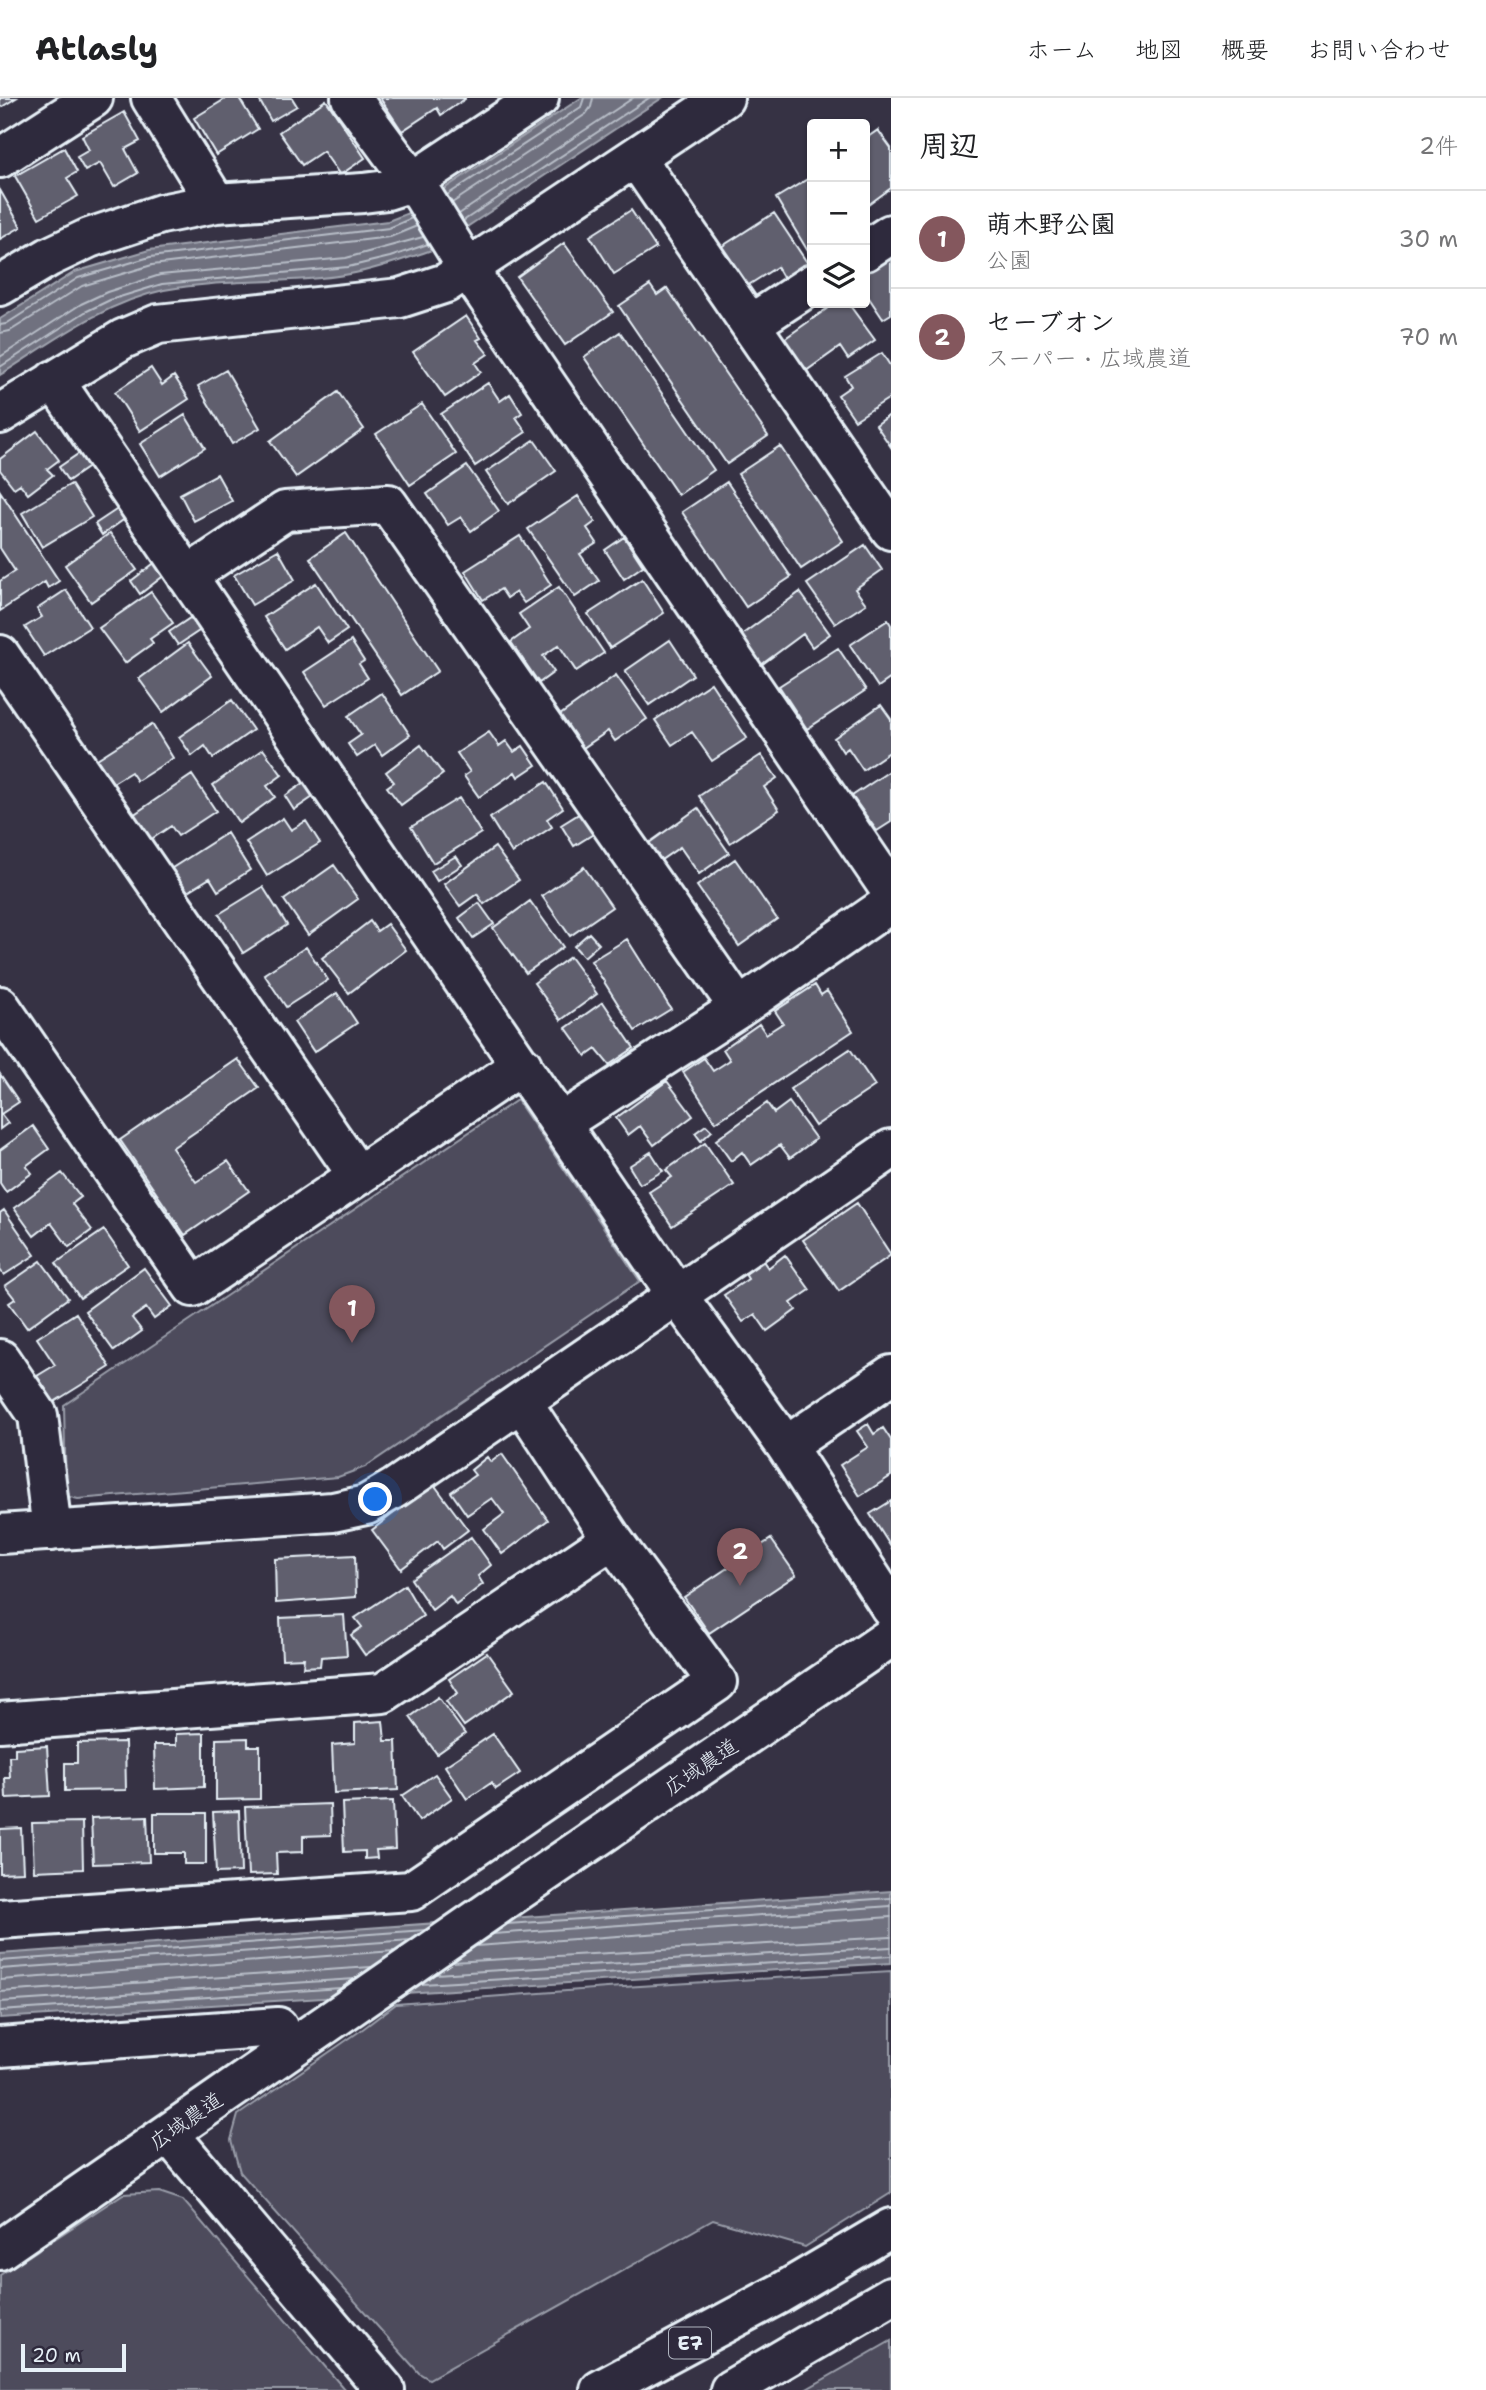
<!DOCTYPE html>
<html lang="ja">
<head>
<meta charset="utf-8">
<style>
	body { margin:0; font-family:"Shantell Sans","Klee One",sans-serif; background:#f2f2f2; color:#202124 }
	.controls { position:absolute; right:21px; top:21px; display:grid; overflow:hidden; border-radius:7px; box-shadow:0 2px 5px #0004 }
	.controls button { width:63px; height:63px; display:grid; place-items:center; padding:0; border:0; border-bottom:2px solid #e0e0e0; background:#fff; color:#202124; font:35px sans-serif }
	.scale { position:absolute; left:21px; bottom:18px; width:105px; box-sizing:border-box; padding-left:7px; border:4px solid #e8f1f8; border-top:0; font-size:19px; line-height:24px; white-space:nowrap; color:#e8f1f8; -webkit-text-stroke:5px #2f2a3d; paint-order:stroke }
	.you { position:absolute; left:376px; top:1402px; width:24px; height:24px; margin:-18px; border:5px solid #fff; border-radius:50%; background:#1a73e8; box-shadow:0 0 0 10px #1a73e833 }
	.badge { display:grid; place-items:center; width:46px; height:46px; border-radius:50%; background:#84575d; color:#fff; font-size:23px; font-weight:700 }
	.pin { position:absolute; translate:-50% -58px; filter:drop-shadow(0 2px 4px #0008) }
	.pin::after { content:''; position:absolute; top:37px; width:24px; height:21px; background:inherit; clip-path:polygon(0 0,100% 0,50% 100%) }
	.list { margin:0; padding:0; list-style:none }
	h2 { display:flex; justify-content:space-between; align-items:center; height:91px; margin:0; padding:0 28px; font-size:30px }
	h2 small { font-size:23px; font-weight:400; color:#757577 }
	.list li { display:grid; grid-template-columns:46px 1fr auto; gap:21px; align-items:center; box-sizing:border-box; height:98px; padding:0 28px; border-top:2px solid #e0e0e0 }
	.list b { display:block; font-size:26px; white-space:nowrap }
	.list p { margin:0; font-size:23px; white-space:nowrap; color:#757577 }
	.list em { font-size:23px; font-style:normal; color:#757577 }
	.icon { flex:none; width:38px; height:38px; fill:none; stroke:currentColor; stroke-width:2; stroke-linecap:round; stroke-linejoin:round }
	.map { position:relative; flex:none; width:891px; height:2292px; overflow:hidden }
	header { display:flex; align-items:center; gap:42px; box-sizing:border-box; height:98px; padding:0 35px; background:#fff; border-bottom:2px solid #e0e0e0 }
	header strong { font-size:33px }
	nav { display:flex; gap:38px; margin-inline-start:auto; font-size:24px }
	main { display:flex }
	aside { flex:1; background:#fff }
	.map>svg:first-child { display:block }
	.green { fill:#4d4b5c; stroke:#9a9eaa; stroke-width:2 }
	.water { fill:#70717f; stroke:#a0a4af; stroke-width:2 }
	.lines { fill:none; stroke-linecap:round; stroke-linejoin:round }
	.shore { stroke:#b8bec8; stroke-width:2 }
	.building { fill:#605e6e; stroke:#e8f1f8; stroke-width:2 }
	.minor-casing { stroke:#e8f1f8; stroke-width:44 }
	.highway-casing { stroke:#e8f1f8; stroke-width:44 }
	.minor { stroke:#2f2a3d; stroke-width:38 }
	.highway { stroke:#2f2a3d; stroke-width:38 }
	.labels { text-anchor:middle; stroke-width:5; stroke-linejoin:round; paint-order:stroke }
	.shield { fill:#2f2a3d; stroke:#b0b5c0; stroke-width:2 }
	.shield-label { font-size:19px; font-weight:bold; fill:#e8f1f8 }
	.street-label { font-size:21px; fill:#e8f1f8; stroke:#2f2a3d }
</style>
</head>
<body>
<header>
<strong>Atlasly</strong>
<nav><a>ホーム</a><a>地図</a><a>概要</a><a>お問い合わせ</a></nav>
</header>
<main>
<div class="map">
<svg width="891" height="2292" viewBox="0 0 891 2292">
	<rect width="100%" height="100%" fill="#363244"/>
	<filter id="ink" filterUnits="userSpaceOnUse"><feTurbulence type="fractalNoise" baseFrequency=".0143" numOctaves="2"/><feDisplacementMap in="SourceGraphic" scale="14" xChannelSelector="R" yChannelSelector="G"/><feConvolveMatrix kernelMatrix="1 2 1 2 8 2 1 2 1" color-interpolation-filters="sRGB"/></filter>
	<g filter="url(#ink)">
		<!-- green -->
		<path class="green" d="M517 1002 640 1183 365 1369 338 1379 78 1401 66 1398 64 1307Z
			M891 1873V2095L805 2149 713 2122 429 2281 419 2275 240 2074 231 2042 238 2017 360 1933 396 1906 607 1890Z
			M159 2094 183 2102 345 2292H0V2177L123 2096Z
			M891 2243V2292H805Z"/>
		<!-- water -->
		<path class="water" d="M581 0H662L432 152C405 161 378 171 350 176 289 187 225 180 164 192 103 205 52 244 0 277V221L75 174 149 152 388 123 406 116Z
			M891 1793V1865L0 1920V1856Z"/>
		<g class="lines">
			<!-- shore -->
			<path class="shore" d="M447 97 581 9 584 0
				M452 105 586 16 591 9 593 0
				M459 116 633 0
				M463 123 649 0
				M0 227 6 226 78 180 150 159 389 130 412 120
				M0 235 10 233 82 188 152 167 390 139 417 128
				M0 259 81 206 107 194 160 177 346 160 423 139
				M0 269 85 214 110 202 162 186 348 169 390 159 428 146
				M507 1826 891 1800
				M493 1836 891 1808
				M476 1848 891 1819
				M0 1863 425 1832
				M452 1864 891 1839
				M0 1871 411 1842
				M435 1876 891 1849
				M0 1882 394 1853
				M422 1886 891 1858
				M0 1894 371 1869
				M0 1904 355 1881
				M0 1913 341 1890"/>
		</g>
		<!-- building -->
		<path class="building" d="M0 0H16L0 10Z
			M227 0H239L258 31 216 57 194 20Z
			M258 0H292L297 8 271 23Z
			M380 0H465V1L441 17 437 10 402 33Z
			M326 2 365 60 340 77 323 53 302 67 279 34Z
			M124 14 140 43 125 51 138 75 114 89 100 65 85 73 77 59 89 52 82 38Z
			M878 32 891 50V90L868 107 865 103V41Z
			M64 50 77 74 67 80 78 98 39 120 15 78Z
			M811 79 812 81V160L776 100Z
			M0 92 21 129 0 141Z
			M631 112 656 150 614 176 590 138Z
			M774 115 808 166 784 181 777 169 747 188 721 149Z
			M564 145 613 214 565 247 517 179Z
			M891 157V216L883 221 865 194V175Z
			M650 187 657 197 667 190 768 338 727 366 619 208Z
			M835 205H848L875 242 848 261 840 249 806 273 784 241Z
			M466 218 481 240 477 242 488 256 475 265 481 274 445 299 413 254Z
			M620 234 714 372 678 397 584 259Z
			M882 255 891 269V299L855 322 838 297 851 288 845 278Z
			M151 270 162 287 174 278 189 301 140 333 115 294Z
			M226 272 260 330 232 346 198 288Z
			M488 285 500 303 510 296 522 315 516 319 526 334 475 368 441 316Z
			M338 294 364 331 296 379 270 343Z
			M422 306 456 356 410 387 376 336Z
			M891 316V349L876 327Z
			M185 317 205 350 160 378 140 346Z
			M37 333 59 362 47 371 53 377 28 396 20 386 14 390 0 372V361Z
			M534 342 556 373 508 406 486 374Z
			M780 348 843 443 801 471 738 376Z
			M81 354 90 368 68 383 59 369Z
			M467 368 499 413 471 433 461 419 448 427 427 396Z
			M217 376 232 403 194 423 180 396Z
			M727 384 791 479 746 509 682 414Z
			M71 386 92 419 42 449 22 415Z
			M0 393 59 483 48 490 45 484 0 513V483L15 473 0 450Z
			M578 398 595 424 587 430 597 445 580 456 599 483 575 499 528 431Z
			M119 410 126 420 102 437 95 426Z
			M110 435 137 472 91 504 65 467Z
			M346 435 438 573 402 597 310 460Z
			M520 438 551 487 524 505 516 494 507 500 501 491 483 502 465 473Z
			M624 439 643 468 624 481 605 452Z
			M865 447 882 472 855 491 866 506 835 526 807 486Z
			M278 452 295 482 252 507 234 477Z
			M157 463 166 476 140 496 131 483Z
			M642 481 664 515 610 550 588 516Z
			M316 485 347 532 328 545 317 529 285 551 264 519Z
			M559 489 604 555 576 573 559 547 543 558 554 574 539 585 511 544 529 531 519 516Z
			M66 492 90 529 44 558 25 529 42 519 37 511Z
			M151 494 173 525 150 541 153 545 125 565 99 530Z
			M800 494 830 536 812 549 803 536 761 567 740 538Z
			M193 518 202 531 178 547 169 534Z
			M888 522 891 527V580L878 589 850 547Z
			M670 542 693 577 649 607 625 573Z
			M351 543 364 563 359 566 368 580 326 607 304 574Z
			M188 545 212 578 163 614 139 581Z
			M838 550 866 592 807 631 779 588Z
			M616 577 647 621 615 643 608 633 583 650 560 617Z
			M711 585 747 640 712 663 692 634 672 647 655 622Z
			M382 595 410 637 382 657 375 647 357 659 348 646 361 637 348 618Z
			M232 602 253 632 213 660 205 648 192 658 179 639Z
			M881 607 891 621V653L863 672 848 650 843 654 834 640Z
			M152 626 173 660 137 683 131 674 113 685 97 661Z
			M489 634 499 648 506 643 514 654 523 648 536 667 518 679 515 674 479 699 464 678 470 674 457 655Z
			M421 647 443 676 401 707 387 689 394 684 386 674Z
			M263 651 282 677 267 688 275 699 239 725 213 687Z
			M761 657 777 680 764 689 779 712 730 745 699 698Z
			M891 672V724L877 733 852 698Z
			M192 677 216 713 178 738 171 728 150 742 133 717Z
			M546 684 563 710 547 721 552 729 512 755 490 720Z
			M304 685 313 699 294 712 285 698Z
			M459 700 481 735 433 765 411 729Z
			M698 710 729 755 699 776 680 749 661 762 649 745Z
			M582 714 595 735 574 748 561 727Z
			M283 720 291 732 306 723 320 745 267 778 246 744Z
			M227 735 250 772 218 793 210 780 184 796 169 772Z
			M495 749 519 782 484 806 477 796 460 808 444 786Z
			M456 758 462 767 437 783 431 773Z
			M735 761 777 821 739 848 697 788Z
			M334 767 358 801 308 837 284 802Z
			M584 769 612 809 570 838 542 798Z
			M263 789 287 827 243 855 219 816Z
			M530 803 563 849 526 875 493 830Z
			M479 805 494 826 473 840 459 820Z
			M370 823 377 833 387 826 406 852 349 895 322 860Z
			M589 835 599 846 584 859 574 848Z
			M627 841 671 911 635 933 591 863Z
			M306 849 328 882 286 909 264 876Z
			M570 859 597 896 561 922 534 885Z
			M815 887 821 897 827 893 853 933 716 1024 683 974 704 960 713 973 730 962 723 951 759 926 766 936 783 925 775 913Z
			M337 895 357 925 314 954 294 924Z
			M603 904 634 950 609 967 596 951 586 958 566 930Z
			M850 951 875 988 815 1028 790 991Z
			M238 961 259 990 172 1050 196 1084 228 1063 249 1093 185 1137 120 1042Z
			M0 976 19 1004 1 1016 8 1025 0 1031Z
			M667 983 693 1018 654 1047 640 1028 628 1037 616 1020Z
			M789 1004 816 1041 790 1060 780 1047 751 1067 742 1054 731 1063 716 1042 767 1005 774 1015Z
			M706 1027 712 1033 701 1043 695 1035Z
			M33 1028 49 1051 26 1068 32 1075 6 1094 0 1085V1052Z
			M705 1045 734 1087 672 1128 649 1094 672 1079 666 1072Z
			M651 1054 663 1073 640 1086 629 1068Z
			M62 1075 81 1099 72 1106 92 1132 69 1149 51 1125 34 1138 14 1110Z
			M857 1105 891 1157 839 1193 803 1142Z
			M4 1112 35 1157 4 1177 0 1172V1115Z
			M104 1132 128 1167 80 1200 56 1165Z
			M785 1157 810 1192 791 1205 796 1212 767 1233 755 1216 743 1224 724 1197 748 1181 745 1176 763 1163 768 1170Z
			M41 1163 68 1200 27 1230 9 1205 15 1201 5 1188Z
			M144 1170 172 1208 154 1221 146 1210 132 1220 142 1233 114 1253 85 1213Z
			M76 1215 110 1269 54 1304 37 1278 55 1267 37 1240Z
			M868 1326 874 1336 883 1330 891 1342V1378L860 1398 840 1367 868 1349 857 1333Z
			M502 1356 548 1422 502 1456 484 1431 504 1416 492 1400 467 1417 451 1394 475 1377 471 1372 487 1359 491 1364Z
			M433 1385 468 1432 443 1451 438 1443 401 1471 372 1432Z
			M891 1403V1449L870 1416Z
			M471 1439 491 1467 478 1478 483 1486 456 1507 450 1498 432 1512 411 1481Z
			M771 1441 796 1477 709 1535 684 1499Z
			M355 1457 356 1499 276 1505 275 1461Z
			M405 1487 423 1518 365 1557 351 1537 362 1529 355 1520Z
			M344 1517 347 1557 321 1559 320 1568 303 1569 304 1560 282 1561 280 1520Z
			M487 1555 514 1593 464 1628 446 1603 458 1595 449 1581Z
			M438 1599 465 1636 437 1656 410 1619Z
			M383 1623 385 1643H396L398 1692 334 1695 332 1647 355 1645V1625Z
			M204 1635V1689L155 1691 154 1647H176V1636Z
			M493 1636 520 1675 496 1691 491 1685 467 1701 445 1668Z
			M248 1640V1648H260V1701L216 1702V1641Z
			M125 1644 126 1692 65 1693V1665H77V1645Z
			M47 1648 50 1698 6 1700 5 1680H10L9 1658H15V1650Z
			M435 1676 452 1700 419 1723 402 1698Z
			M393 1703 395 1751 376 1752 377 1760 365 1761V1753L344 1754 342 1705Z
			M330 1706 331 1737 303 1738V1754L276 1755 277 1776 248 1777 245 1709Z
			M239 1713 241 1774 216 1775 213 1714Z
			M154 1715H206V1766H184V1755H154Z
			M147 1718 149 1764 93 1766 91 1720Z
			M82 1724 83 1771 34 1773 32 1725Z
			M21 1730 23 1774 0 1775V1731Z"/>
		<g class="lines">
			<defs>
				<path id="minor" d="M151 0 216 105
					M351 0 423 98 468 171 891 793
					M0 60 93 0
					M636 60 891 432
					M865 153 891 136
					M0 188 49 159 89 140 161 116 216 105 363 95 387 92 412 84 539 0
					M751 226 812 186
					M54 282 677 1197 786 1348 891 1510
					M0 316 123 241 158 226 400 200 446 185 724 0
					M187 478 285 413 388 406 739 910
					M0 557 358 1078
					M0 908 193 1189 522 967
					M561 1025 739 910 891 805
					M0 1261 38 1317 52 1433
					M786 1348 891 1277
					M0 1436 333 1414 366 1407 395 1390 891 1051
					M0 1624 383 1595 612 1441
					M0 1821 411 1793 717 1584 612 1441 522 1304
					M0 1949 278 1929
					M169 2036 385 2292
					M0 2152 511 1798 891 1539"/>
				<path id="highway" d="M600 2292 779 2196 891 2130
					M730 2292 891 2198"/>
			</defs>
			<!-- minor casing -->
			<use href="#minor" class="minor-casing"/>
			<!-- highway casing -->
			<use href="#highway" class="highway-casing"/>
			<!-- minor -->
			<use href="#minor" class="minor"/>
			<!-- highway -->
			<use href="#highway" class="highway"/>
		</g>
	</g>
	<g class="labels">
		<!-- shield labels -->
		<rect class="shield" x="669" y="2229.5" width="42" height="31" rx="5"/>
		<g class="shield-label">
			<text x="690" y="2252">E7</text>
		</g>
		<!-- street labels -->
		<g class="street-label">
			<text transform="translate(701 1669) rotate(-34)" y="7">広域農道</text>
			<text transform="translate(186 2023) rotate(-35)" y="7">広域農道</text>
		</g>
	</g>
</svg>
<div class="controls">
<button>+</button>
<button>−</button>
<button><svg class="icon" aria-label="layers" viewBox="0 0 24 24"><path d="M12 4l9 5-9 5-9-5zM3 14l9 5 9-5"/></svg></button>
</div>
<div class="scale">20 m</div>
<div class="you"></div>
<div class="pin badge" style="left:352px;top:1245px">1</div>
<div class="pin badge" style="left:740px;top:1488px">2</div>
</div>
<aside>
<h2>周辺<small>2件</small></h2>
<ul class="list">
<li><span class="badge">1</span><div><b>萌木野公園</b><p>公園</p></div><em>30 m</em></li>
<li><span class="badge">2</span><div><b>セーブオン</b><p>スーパー · 広域農道</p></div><em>70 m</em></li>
</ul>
</aside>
</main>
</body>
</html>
